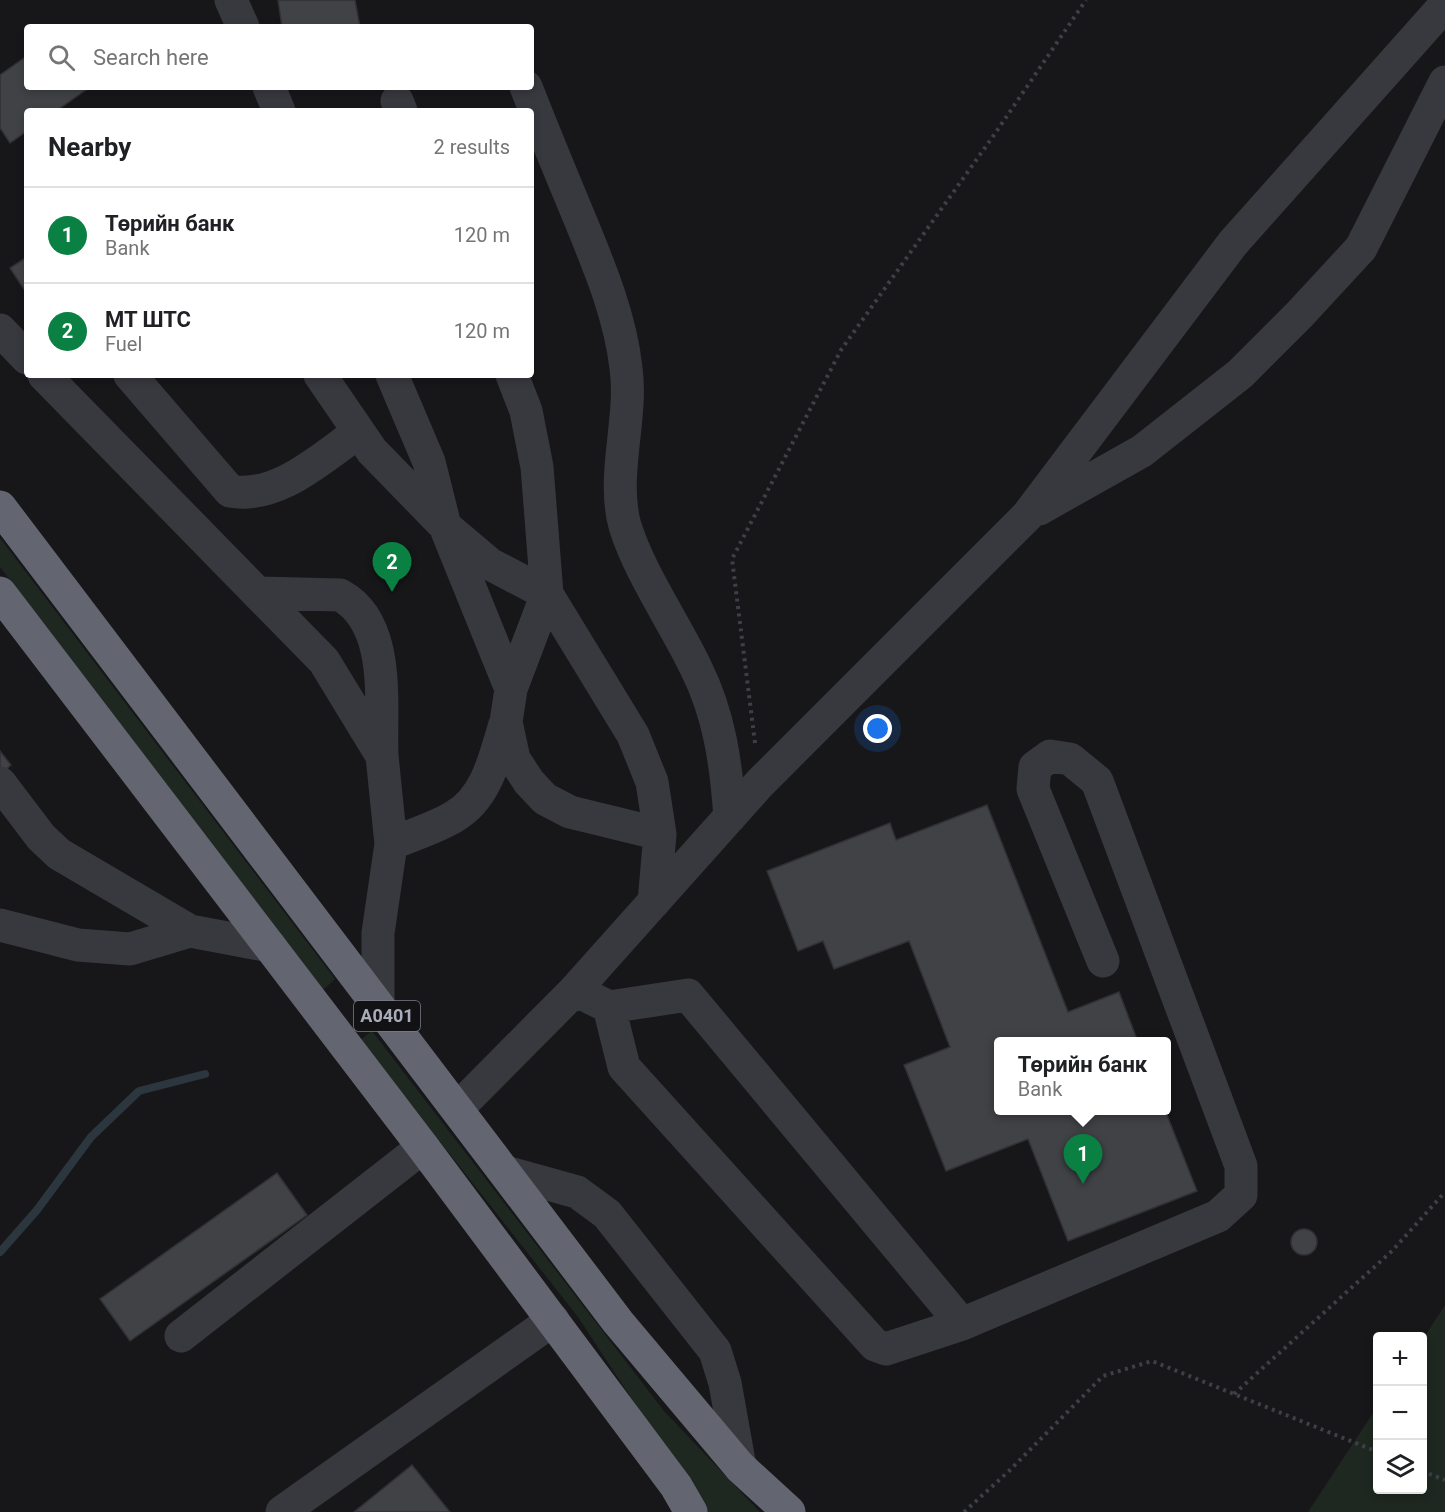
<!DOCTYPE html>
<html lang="en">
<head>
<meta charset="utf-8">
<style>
	body { margin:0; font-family:Roboto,sans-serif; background:#f6f6f6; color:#202124 }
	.controls { position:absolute; right:18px; bottom:18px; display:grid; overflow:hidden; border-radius:6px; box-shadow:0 3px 9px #0003 }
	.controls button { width:54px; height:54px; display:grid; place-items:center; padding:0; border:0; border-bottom:2px solid #e0e0e0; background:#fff; color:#202124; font:30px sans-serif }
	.you { position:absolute; left:878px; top:729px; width:21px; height:21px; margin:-15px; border:4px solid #fff; border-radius:50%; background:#1a73e8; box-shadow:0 0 0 9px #1a73e833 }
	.badge { display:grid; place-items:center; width:39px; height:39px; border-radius:50%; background:#0b8043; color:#fff; font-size:20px; font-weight:700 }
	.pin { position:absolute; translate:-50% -50px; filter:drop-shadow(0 2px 3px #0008) }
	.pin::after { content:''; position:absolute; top:32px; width:21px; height:18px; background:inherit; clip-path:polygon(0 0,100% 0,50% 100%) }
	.popup { position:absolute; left:994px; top:1037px; width:177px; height:78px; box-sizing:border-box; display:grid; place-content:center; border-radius:6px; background:#fff; filter:drop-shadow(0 2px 4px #0005); font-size:20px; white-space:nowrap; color:#757577 }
	.popup b { font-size:22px; color:#202124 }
	.popup::after { content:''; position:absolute; left:50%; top:100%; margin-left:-12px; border:12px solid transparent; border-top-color:#fff }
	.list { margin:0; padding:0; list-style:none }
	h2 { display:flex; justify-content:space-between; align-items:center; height:78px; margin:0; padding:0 24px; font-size:26px }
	h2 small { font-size:20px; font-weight:400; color:#757577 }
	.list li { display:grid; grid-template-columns:39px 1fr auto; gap:18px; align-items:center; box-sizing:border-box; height:96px; padding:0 24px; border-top:2px solid #e0e0e0 }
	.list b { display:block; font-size:22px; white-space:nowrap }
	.list p { margin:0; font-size:20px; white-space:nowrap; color:#757577 }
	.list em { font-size:20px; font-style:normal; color:#757577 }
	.icon { flex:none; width:33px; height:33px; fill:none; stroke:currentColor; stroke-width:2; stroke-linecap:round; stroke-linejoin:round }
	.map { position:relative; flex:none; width:1445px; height:1512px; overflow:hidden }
	.search { position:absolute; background:#fff; box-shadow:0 3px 9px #0003; left:24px; top:24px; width:510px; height:66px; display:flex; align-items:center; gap:15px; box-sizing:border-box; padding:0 21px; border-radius:6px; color:#757577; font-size:22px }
	.panel { position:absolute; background:#fff; box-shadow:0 3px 9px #0003; left:24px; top:108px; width:510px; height:270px; border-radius:6px }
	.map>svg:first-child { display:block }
	.green { fill:#1e2820 }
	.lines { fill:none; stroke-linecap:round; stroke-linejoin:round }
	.stream { stroke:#2c363e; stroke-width:8 }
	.building { fill:#414246; stroke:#313135; stroke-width:1.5 }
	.path { stroke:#3d4046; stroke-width:4; stroke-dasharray:3 4.5; stroke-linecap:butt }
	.minor { stroke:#38393f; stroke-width:33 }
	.highway { stroke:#636670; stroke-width:33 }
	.labels { text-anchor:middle; stroke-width:6; stroke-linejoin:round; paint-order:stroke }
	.shield { fill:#121214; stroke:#7b7e88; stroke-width:1.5 }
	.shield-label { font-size:18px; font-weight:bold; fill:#a8adba }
</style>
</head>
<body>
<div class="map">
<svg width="1445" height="1512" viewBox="0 0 1445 1512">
	<rect width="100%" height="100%" fill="#171719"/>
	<!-- green -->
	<path class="green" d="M0 538 335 979 323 990 0 567Z
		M372 1031 664 1411 760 1512H706L578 1317 360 1040Z
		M1445 1305V1512H1308L1377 1407 1378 1490H1422L1423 1339Z"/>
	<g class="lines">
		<!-- stream -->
		<path class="stream" d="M0 1252 37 1210 91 1137 139 1091 205 1074"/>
	</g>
	<!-- building -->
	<path class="building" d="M278 0H355L360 27H282Z
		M27 56V87H90L56 111H27V131L10 143 0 128V75Z
		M27 257V294L10 268Z
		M0 751 11 765 0 775Z
		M987 805 1068 1012 1119 992 1138 1042H999V1110H1165L1197 1191 1068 1241 1028 1139 946 1171 904 1065 950 1047 909 941 834 969 823 941 798 951 767 871 890 823 896 840Z
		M277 1173 307 1215 130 1341 100 1299Z
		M1291 1242a13 13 0 1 1 26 0a13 13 0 1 1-26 0Z
		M412 1465 450 1512H354Z"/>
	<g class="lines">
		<!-- path -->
		<path class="path" d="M755 743 732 559 841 350 994 135 1086 0
			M1234 1394 1392 1251 1445 1192
			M1422 1471 1445 1480
			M964 1512 1009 1471 1103 1376 1152 1361 1378 1452"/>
		<!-- minor -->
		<path class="minor" d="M231 0 243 27
			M269 87 279 111
			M526 87C543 130 561 174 579 217 599 266 620 315 626 368 633 419 611 475 625 526 640 574 674 622 696 668 720 716 726 764 730 817
			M397 101 401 111
			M0 330 27 358
			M44 375 324 661 382 756 391 844 378 933V1004
			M130 375 230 491C278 500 322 457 359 432
			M320 375 372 451 445 526 490 564 547 594 633 735 652 782 660 834 654 902
			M392 375 429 462 445 526 511 689
			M512 375 526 411 537 467 547 594 511 689 506 722 514 759 529 782 545 799 570 812 660 834
			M1039 509 1142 451 1240 374 1300 314 1361 248 1445 82
			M258 593 340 595C392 623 380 704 382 755
			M0 783 41 837 59 854 190 931 270 946
			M391 844C411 835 436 828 455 816 487 797 495 757 505 724
			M0 925 78 945 130 949 190 931
			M575 990 760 783 1027 516 1233 243 1445 5
			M609 1007 624 1067 875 1345 886 1349 962 1324 1218 1216 1241 1195V1166L1097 781 1070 759 1050 756 1035 767 1033 789 1103 961
			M457 1109 575 990 609 1007 688 995 962 1324
			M505 1172 577 1192 607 1214 715 1351 725 1383 740 1467
			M181 1336 423 1147
			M282 1512 553 1320"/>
		<!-- highway -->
		<path class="highway" d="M0 507 618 1322 740 1467 789 1512
			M0 593 423 1147 676 1486 691 1512"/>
	</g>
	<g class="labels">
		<!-- shield labels -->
		<rect class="shield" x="354" y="1001" width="66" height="30" rx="4.5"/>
		<g class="shield-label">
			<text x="387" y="1022">A0401</text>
		</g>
	</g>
</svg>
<div class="controls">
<button>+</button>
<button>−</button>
<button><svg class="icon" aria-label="layers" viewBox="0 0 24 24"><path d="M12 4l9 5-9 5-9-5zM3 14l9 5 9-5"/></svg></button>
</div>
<div class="you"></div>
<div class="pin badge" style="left:1083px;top:1184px">1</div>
<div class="popup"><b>Төрийн банк</b>Bank</div>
<div class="pin badge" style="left:392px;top:592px">2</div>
<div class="search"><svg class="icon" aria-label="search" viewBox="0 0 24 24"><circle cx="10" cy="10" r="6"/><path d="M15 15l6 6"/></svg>Search here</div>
<section class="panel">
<h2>Nearby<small>2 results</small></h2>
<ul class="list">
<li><span class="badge">1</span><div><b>Төрийн банк</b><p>Bank</p></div><em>120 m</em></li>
<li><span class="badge">2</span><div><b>МТ ШТС</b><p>Fuel</p></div><em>120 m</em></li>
</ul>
</section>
</div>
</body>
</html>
